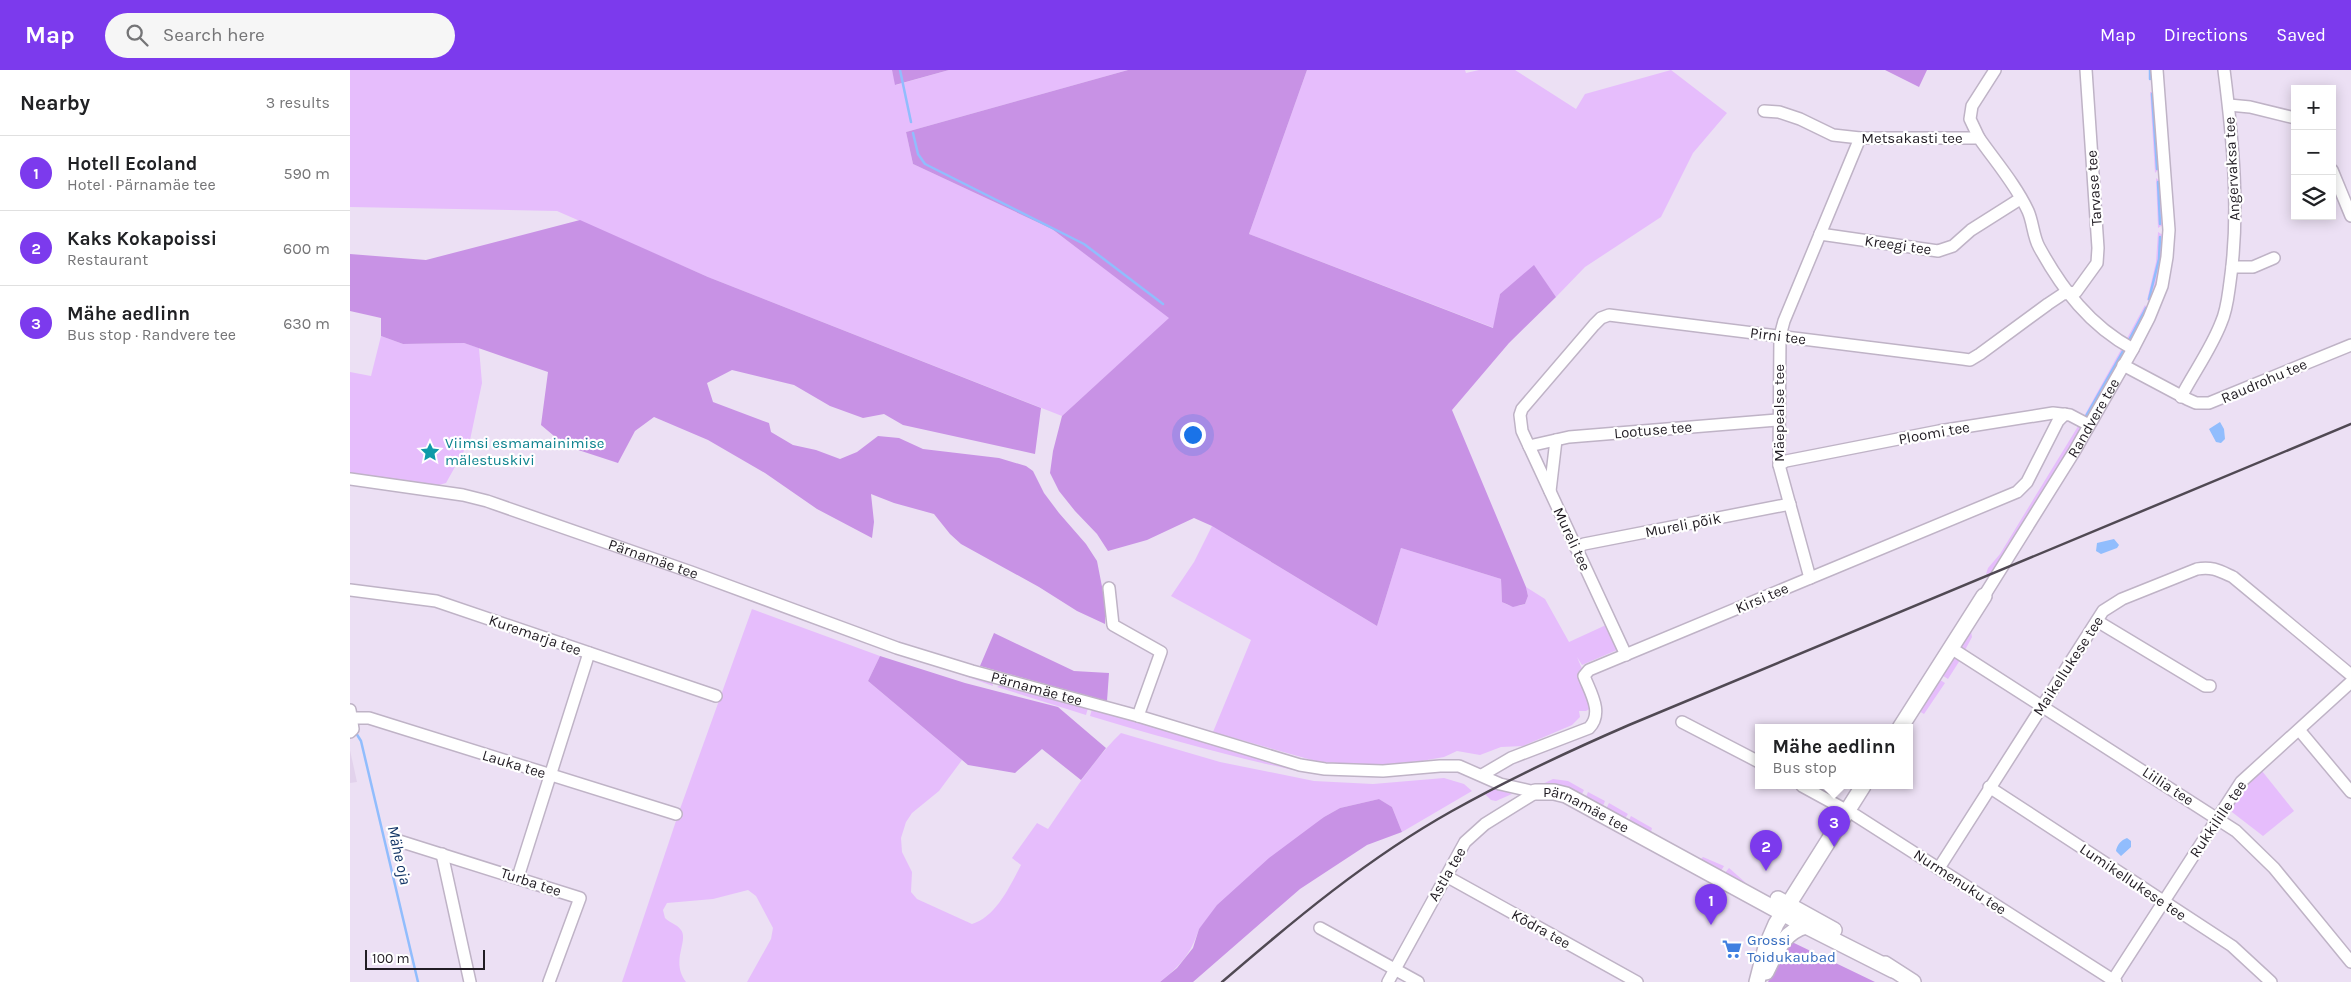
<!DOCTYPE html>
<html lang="en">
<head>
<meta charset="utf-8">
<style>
	body { margin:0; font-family:Karla,sans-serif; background:#f6f6f6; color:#202124 }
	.controls { position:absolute; right:15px; top:15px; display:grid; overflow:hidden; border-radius:0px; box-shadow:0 2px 12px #0003 }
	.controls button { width:45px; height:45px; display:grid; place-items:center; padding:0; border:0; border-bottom:1px solid #e0e0e0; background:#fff; color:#202124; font:25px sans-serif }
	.scale { position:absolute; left:15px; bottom:12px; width:120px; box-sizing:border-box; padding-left:5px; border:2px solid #211c23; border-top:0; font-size:14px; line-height:18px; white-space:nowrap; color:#211c23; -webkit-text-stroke:4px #fff; paint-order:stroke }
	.you { position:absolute; left:842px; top:364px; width:18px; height:18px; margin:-12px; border:4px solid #fff; border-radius:50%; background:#1a73e8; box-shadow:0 0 0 8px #1a73e833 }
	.badge { display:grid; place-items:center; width:32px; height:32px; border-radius:50%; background:#7c3aed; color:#fff; font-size:16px; font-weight:700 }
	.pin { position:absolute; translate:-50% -41px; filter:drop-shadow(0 1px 2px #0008) }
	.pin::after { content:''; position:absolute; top:26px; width:18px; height:15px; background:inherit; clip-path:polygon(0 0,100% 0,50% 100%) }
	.popup { position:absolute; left:1405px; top:654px; width:158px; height:65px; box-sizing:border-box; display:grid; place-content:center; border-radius:0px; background:#fff; filter:drop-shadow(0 1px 4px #0005); font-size:16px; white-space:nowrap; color:#757577 }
	.popup b { font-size:19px; color:#202124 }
	.popup::after { content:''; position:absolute; left:50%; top:100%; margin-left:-10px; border:10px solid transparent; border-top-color:#fff }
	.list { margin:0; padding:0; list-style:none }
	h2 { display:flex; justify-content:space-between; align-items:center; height:65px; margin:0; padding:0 20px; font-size:21px }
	h2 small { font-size:16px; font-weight:400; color:#757577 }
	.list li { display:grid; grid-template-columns:32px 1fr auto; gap:15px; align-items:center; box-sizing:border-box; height:75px; padding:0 20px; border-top:1px solid #e0e0e0 }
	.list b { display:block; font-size:19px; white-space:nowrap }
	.list p { margin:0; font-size:16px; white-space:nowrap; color:#757577 }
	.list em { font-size:16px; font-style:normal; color:#757577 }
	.icon { flex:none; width:28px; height:28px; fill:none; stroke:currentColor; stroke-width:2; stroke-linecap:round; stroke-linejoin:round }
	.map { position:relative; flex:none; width:2001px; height:912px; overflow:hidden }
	header { display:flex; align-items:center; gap:30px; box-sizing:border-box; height:70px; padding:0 25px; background:#7c3aed; color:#fff }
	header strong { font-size:24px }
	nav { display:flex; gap:28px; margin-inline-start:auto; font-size:18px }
	.search { width:350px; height:45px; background:#f6f6f6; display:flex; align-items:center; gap:12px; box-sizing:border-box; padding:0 18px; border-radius:28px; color:#757577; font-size:19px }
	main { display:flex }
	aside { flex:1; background:#fff }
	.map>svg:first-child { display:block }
	.built { fill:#e2d2ec }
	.green { fill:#e6bdfc }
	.forest { fill:#c892e5 }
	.water { fill:#91bdfd }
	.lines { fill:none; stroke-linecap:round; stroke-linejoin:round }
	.stream { stroke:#91bdfd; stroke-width:2.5 }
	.minor-casing { stroke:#bfb3c6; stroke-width:14 }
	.major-casing { stroke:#bfb3c6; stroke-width:18 }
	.minor { stroke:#fff; stroke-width:11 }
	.major { stroke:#fff; stroke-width:15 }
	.rail { stroke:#504953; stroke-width:2.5 }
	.labels { text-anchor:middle; stroke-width:4.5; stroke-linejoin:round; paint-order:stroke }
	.street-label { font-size:15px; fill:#211c23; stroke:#fff }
	.culture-label { font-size:15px; fill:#0d838f; stroke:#fff; text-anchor:start }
	.shop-label { font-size:15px; fill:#366cbe; stroke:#fff; text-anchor:start }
	.water-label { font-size:16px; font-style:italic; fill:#123566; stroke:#fff }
</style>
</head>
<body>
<header>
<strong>Map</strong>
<div class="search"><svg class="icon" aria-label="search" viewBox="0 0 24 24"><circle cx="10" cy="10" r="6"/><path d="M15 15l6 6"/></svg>Search here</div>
<nav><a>Map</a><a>Directions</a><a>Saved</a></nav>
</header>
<main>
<aside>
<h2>Nearby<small>3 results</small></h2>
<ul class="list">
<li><span class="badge">1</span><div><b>Hotell Ecoland</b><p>Hotel · Pärnamäe tee</p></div><em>590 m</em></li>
<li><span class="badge">2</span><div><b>Kaks Kokapoissi</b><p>Restaurant</p></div><em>600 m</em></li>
<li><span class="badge">3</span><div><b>Mähe aedlinn</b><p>Bus stop · Randvere tee</p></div><em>630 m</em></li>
</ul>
</aside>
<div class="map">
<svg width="2001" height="912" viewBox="0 0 2001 912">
	<rect width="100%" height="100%" fill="#ece0f4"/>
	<!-- built -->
	<path class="built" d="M0 680 7 712 0 713Z"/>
	<!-- green -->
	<path class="green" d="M0 0H542L546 15 599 0H778L556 62 563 94 702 159 820 248 712 346 358 207 207 141 0 137Z
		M957 0H1115L1116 3 1129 0H1165L1226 39 1235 24 1321 0 1377 43 1343 83 1311 147 1235 197 1206 227 1184 196 1150 224 1144 258 899 164Z
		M1800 22H1803L1809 99 1805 103Z
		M1806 108 1810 111 1813 155 1808 158Z
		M1808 162 1813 165C1812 186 1812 215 1799 231L1797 230 1806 192Z
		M1795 235 1798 239 1781 272H1775Z
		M31 266 53 274 114 273 129 278 132 313 120 370 96 413 85 416 0 403V302L21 306Z
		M1773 276 1776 281 1737 348H1733Z
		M1730 353 1733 357 1647 501 1636 504 1638 498 1650 484Z
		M862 456 1027 556 1051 478 1151 509 1152 531C1159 538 1167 537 1175 534L1178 526 1176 517 1195 529 1219 572 1256 555 1267 580 1232 595 1227 587 1233 601 1241 638 1236 641H1229L1230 647 1222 655 1173 676 1151 677 1130 685 1107 681 1094 687 1072 691 1026 695 969 692 863 662 901 570 821 526 844 492Z
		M402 539 530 586 518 611 612 690 589 721 562 743 556 752 551 768 552 782 562 802 561 822 567 829 622 854C646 847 660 816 671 795L662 788 687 753 698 759C721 726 742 691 771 663L870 692 964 711 1023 714 1094 708 1114 714 1122 721 1052 762 1042 737 1029 729 990 738 974 747 849 859C841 884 830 896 810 912H397L421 869 423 858 406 826 398 820 363 829 317 833 313 840 315 848C320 853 327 854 331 860 339 871 320 891 336 912H272L330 739Z
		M1620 556 1622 567 1614 582 1610 576Z
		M1605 585 1612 587 1598 609 1590 604Z
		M590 597 642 612 643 616Z
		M1587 608 1595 613 1574 644 1567 640Z
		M652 614 738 638 736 645 647 617Z
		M742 639 943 698V700C874 685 807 666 740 646Z
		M1912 701 1944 741 1913 766 1878 739 1887 724Z
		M1203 709 1218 711 1234 720 1231 726 1186 717Z
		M1146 718 1162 724 1146 731 1141 730 1135 724Z
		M1238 722 1255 731 1253 736 1236 727Z
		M1259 733 1278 744 1274 750 1256 739Z
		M1281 746 1302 758 1301 762 1296 763 1278 752Z
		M1353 787 1374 796 1371 801 1350 790Z
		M1379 798 1396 813 1374 804Z"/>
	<!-- forest -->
	<path class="forest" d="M542 0H599L545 15Z
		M778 0H957L899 164 1143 258 1150 224 1184 195 1206 227 1159 273 1102 340 1176 517 1178 526 1175 534 1163 537 1152 532 1151 509 1051 478 1027 556 862 456 844 448 797 470 758 481 747 464 725 441 709 421 700 403 703 381 712 346 819 248 702 159 563 94 556 62Z
		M1535 0H1577L1569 17Z
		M230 150 358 207 691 338 685 384 553 355 534 344 513 348 480 336 444 315 382 300 357 313 363 332 419 353 421 362 443 375 466 380 490 389 507 382 528 366 549 368 573 379 649 388 676 396 683 401 694 423 709 443 736 474 747 491 755 532V554L727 541 689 517 611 474 600 464 584 444 544 433 521 424 524 452 522 468 467 439 415 403 358 370 304 347 285 361 268 393 216 376 191 355 198 302 114 273 53 274 31 266V248L0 241V184L76 190Z
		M644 563 724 601 759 603 757 631 630 596Z
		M530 586 615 613 708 637 756 678 731 710 692 679 665 703 618 695 518 611Z
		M1029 729 1042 737 1052 762 1017 775 950 819 843 912H810L827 898 843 878 849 859 867 835 919 788 974 747 990 738Z
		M1442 872 1525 912H1418Z"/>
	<!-- water -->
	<path class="water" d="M1870 352 1874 359 1875 369 1871 373 1866 372 1859 359Z
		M1764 469 1769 475 1767 478 1751 484 1746 481 1747 473Z
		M1777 768 1781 771V777L1771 786 1766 781C1767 775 1771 770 1777 768Z"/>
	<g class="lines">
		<!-- stream -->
		<path class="stream" d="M550 0 561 52
			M1800 0V9
			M1802 24 1807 99
			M563 63 568 84 575 94 734 174 813 234
			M1808 112 1810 154
			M1799 229 1809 189 1810 167
			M1779 270 1796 238
			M1736 346 1773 281
			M6 663 11 671 68 912"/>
		<defs>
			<g id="minor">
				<path d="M1879 35 1900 37 1945 48"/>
				<path d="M1414 41 1429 42 1450 49 1483 65 1510 68H1629C1645 91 1666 115 1678 141 1683 152 1683 166 1689 177 1712 219 1740 256 1783 279"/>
				<path d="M1629 68 1620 49 1622 36 1645 0"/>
				<path d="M1982 100 2001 146"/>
				<path d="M1470 164 1588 181 1603 176 1621 160 1670 129"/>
				<path d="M1882 197H1903L1924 188"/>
				<path d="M1773 295 1837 329 1846 333H1859L2001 275"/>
				<path d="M1831 327C1844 302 1861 279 1871 253 1877 240 1878 226 1880 212 1890 143 1883 70 1874 0"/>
				<path d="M1179 376 1219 367 1427 350"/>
				<path d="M1429 395 1436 391 1589 361 1703 343 1720 345 1739 355"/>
				<path id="s1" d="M0 409 113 425 137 431 341 502 547 578 622 601 788 646 950 695 975 699 1033 701 1090 696H1109L1150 714 1185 722"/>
				<path d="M1200 421 1206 370"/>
				<path d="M1226 478 1234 474 1440 434"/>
				<path d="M1460 508 1429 395 1430 266 1434 251 1510 68"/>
				<path d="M759 518 763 555 811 582 788 646"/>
				<path d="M0 520 86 531 366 626"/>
				<path id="s2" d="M1634 526 1724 382 1783 279 1799 248 1812 216 1817 187 1819 160 1807 0"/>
				<path d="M1747 551 1855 616H1860"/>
				<path d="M1601 578 1886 761 1924 798 2001 892"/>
				<path d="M1276 585 1172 361 1170 345 1172 339 1244 255 1251 248 1259 245 1613 289 1620 290 1630 284 1698 234 1713 224 1726 222 1747 193 1748 178 1736 0"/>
				<path d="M0 640 3 659 0 662"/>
				<path d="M2 648H19L326 744"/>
				<path d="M1332 652 1409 692"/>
				<path d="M1950 661 2001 722"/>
				<path d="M1132 705 1161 688 1239 658C1254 643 1240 622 1234 606L1239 600 1667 422 1677 412 1708 351 1715 344"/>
				<path d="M1452 716 1505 745 1766 912"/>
				<path d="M1639 717 1882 876 1921 912"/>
				<path d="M46 770 230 828 199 912"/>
				<path d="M92 784 120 912"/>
				<path d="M1589 798 1753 541 1772 529 1847 499C1862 496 1870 501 1883 507L2001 605"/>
				<path d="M1096 806 1287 912"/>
				<path d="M168 807 239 583"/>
				<path d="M970 858 1068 912"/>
				<path d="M1763 910 1891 712 2001 612"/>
				<path d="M1038 912 1115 772 1135 754 1185 723"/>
			</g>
			<g id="major">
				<path d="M1550 658 1634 526"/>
				<path id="s3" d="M1185 722H1204L1216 725 1456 856 1543 900"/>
				<path d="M1428 829 1484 860"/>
				<path d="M1535 894 1563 912"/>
				<path d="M1416 902C1426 882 1433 862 1456 856"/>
				<path d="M1407 912 1416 877 1426 854 1513 716"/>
			</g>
		</defs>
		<!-- minor casing -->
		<use href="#minor" class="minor-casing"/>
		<!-- major casing -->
		<use href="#major" class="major-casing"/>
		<!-- minor -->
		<use href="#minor" class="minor"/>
		<!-- major -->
		<use href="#major" class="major"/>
		<!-- rail -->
		<path class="rail" d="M872 912C944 850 1018 788 1102 741 1159 709 1219 681 1279 655L2001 354"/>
	</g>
	<!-- icons -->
	<defs>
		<symbol id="sight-bare" viewBox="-9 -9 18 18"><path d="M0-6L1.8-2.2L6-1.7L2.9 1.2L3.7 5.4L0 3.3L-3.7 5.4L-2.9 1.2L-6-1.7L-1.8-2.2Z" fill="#0f9aa8" stroke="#fff" stroke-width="2.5" paint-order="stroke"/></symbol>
		<symbol id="supermarket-bare" viewBox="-9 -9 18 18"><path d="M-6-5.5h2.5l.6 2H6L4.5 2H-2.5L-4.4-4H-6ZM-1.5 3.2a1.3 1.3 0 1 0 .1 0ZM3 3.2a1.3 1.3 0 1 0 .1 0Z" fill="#3f7fe0" stroke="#fff" stroke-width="2.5" paint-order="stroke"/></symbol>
	</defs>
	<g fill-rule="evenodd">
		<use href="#sight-bare" x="66" y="368" width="28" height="28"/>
		<use href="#supermarket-bare" x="1368" y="865" width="28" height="28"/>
	</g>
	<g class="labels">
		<!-- street labels -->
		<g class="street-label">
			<text x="1562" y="73">Metsakasti tee</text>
			<text transform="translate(1882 99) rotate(-93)" y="5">Angervaksa tee</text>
			<text transform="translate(1744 118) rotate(-94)" y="5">Tarvase tee</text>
			<text transform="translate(1548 175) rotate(8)" y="5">Kreegi tee</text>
			<text transform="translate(1428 266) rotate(7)" y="5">Pirni tee</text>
			<text transform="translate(1914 311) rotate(-23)" y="5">Raudrohu tee</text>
			<text transform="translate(1429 343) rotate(-90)" y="5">Mäepealse tee</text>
			<text dy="5" stroke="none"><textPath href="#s2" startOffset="209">Randvere tee</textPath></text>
			<text transform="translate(1303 360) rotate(-5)" y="5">Lootuse tee</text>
			<text transform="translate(1584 363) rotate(-10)" y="5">Ploomi tee</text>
			<text transform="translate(1333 455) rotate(-11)" y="5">Mureli põik</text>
			<text transform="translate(1222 469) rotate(65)" y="5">Mureli tee</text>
			<text dy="5" stroke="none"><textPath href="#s1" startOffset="315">Pärnamäe tee</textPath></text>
			<text transform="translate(1412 528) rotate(-23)" y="5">Kirsi tee</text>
			<text transform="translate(185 565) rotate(19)" y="5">Kuremarja tee</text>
			<text transform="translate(1718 596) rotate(-57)" y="5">Maikellukese tee</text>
			<text dy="5" stroke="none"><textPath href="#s1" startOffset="720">Pärnamäe tee</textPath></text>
			<text transform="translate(164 694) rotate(17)" y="5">Lauka tee</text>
			<text transform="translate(1818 716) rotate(33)" y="5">Liilia tee</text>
			<text dy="5" stroke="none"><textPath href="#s3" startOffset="55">Pärnamäe tee</textPath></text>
			<text transform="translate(1868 749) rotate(-56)" y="5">Rukkilille tee</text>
			<text transform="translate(1097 804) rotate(-60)" y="5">Astla tee</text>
			<text transform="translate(181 812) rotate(18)" y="5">Turba tee</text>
			<text transform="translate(1610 812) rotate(33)" y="5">Nurmenuku tee</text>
			<text transform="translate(1783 812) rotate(34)" y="5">Lumikellukese tee</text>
			<text transform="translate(1191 859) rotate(29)" y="5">Kõdra tee</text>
		</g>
		<!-- culture labels -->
		<g class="culture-label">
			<text x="95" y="378">Viimsi esmamainimise<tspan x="95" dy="17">mälestuskivi</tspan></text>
		</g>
		<!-- shop labels -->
		<g class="shop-label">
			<text x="1397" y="875">Grossi<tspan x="1397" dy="17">Toidukaubad</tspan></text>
		</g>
		<!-- water labels -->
		<g class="water-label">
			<text transform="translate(50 785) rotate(77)" y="6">Mähe oja</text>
		</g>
	</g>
</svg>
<div class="controls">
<button>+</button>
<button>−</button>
<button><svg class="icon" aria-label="layers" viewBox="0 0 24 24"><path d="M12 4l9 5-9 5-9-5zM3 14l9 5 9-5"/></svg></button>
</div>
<div class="scale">100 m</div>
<div class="you"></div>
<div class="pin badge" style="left:1361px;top:855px">1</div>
<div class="pin badge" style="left:1416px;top:801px">2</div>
<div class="pin badge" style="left:1484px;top:777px">3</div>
<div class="popup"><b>Mähe aedlinn</b>Bus stop</div>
</div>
</main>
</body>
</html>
